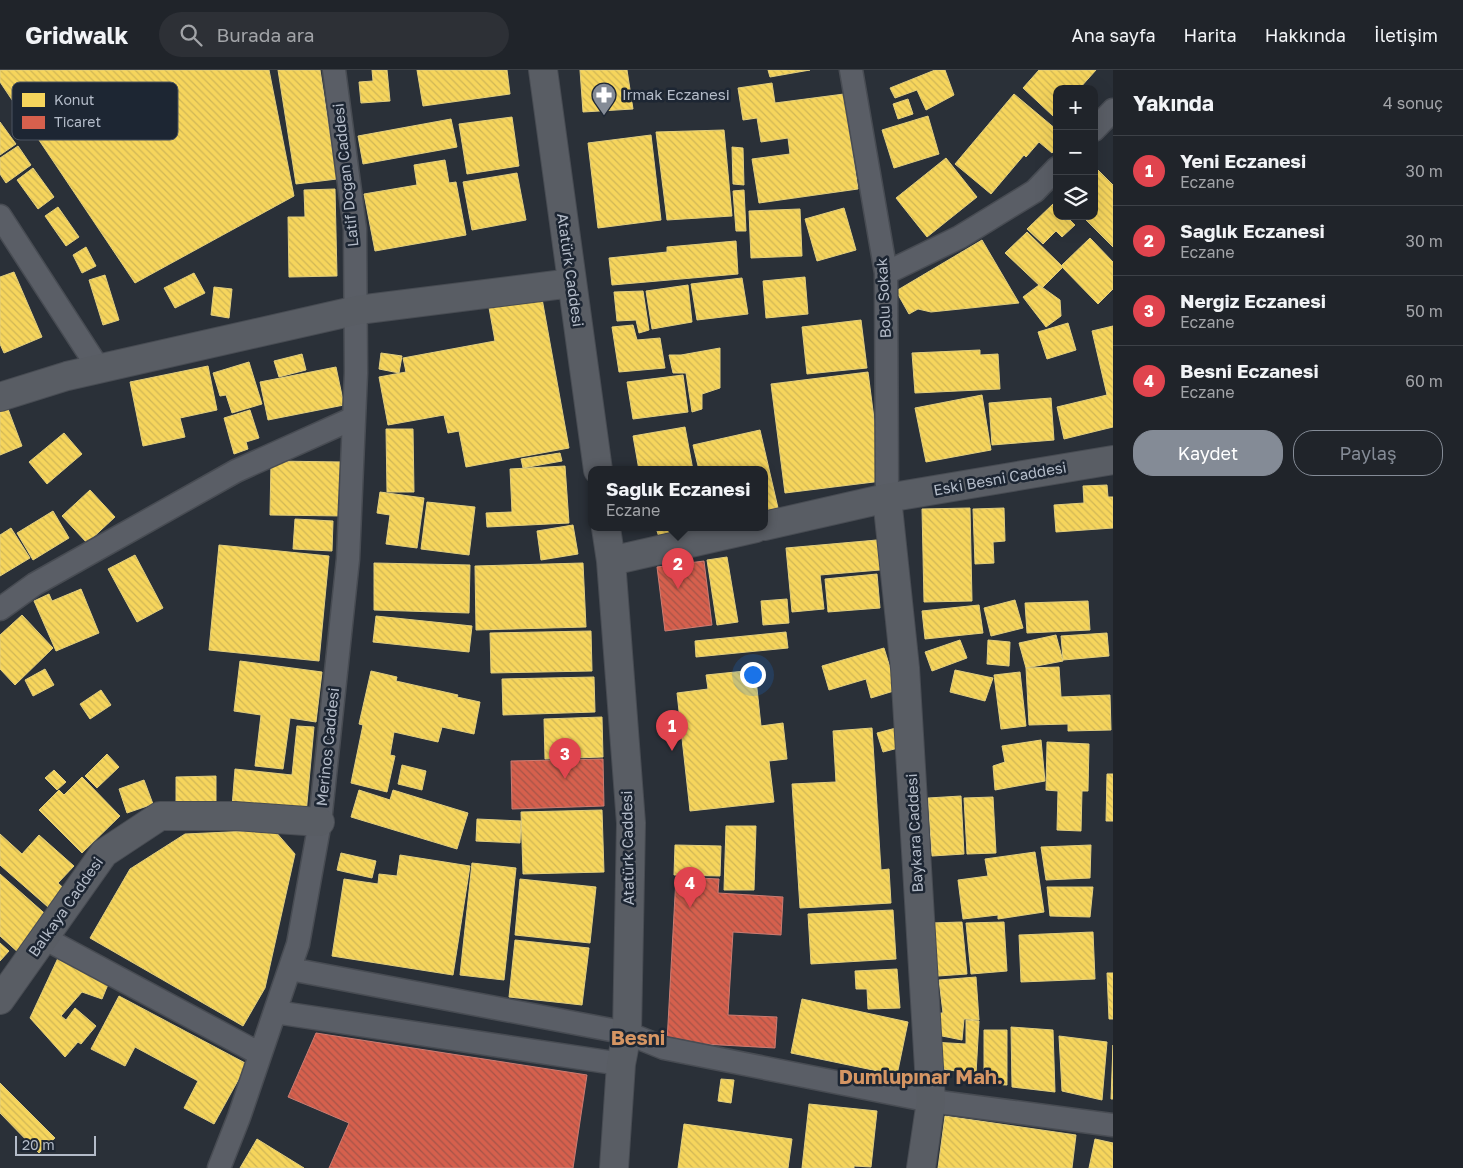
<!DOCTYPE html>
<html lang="tr">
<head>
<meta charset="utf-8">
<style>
	body { margin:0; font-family:"Golos Text",sans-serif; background:#2d3036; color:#f1f3f6 }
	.controls { position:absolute; right:15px; top:15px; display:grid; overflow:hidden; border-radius:10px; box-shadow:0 5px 20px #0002 }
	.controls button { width:45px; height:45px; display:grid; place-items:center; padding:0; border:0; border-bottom:1px solid #3d4147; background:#20242a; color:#f1f3f6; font:25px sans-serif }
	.scale { position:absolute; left:15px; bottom:12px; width:81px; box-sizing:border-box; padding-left:5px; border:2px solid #b4bcc9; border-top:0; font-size:14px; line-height:18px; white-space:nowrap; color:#b4bcc9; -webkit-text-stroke:4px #1d2633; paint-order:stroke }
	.you { position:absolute; left:752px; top:604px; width:18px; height:18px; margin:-12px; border:4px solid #fff; border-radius:50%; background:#1a73e8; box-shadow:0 0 0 8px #1a73e833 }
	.badge { display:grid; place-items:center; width:32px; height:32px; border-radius:50%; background:#848b96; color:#fff; font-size:16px; font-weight:700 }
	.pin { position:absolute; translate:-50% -41px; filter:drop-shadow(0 1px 2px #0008) }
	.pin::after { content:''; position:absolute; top:26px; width:18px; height:15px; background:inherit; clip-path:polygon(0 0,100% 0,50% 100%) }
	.popup { position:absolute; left:588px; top:396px; width:180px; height:65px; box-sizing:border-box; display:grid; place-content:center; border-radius:10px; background:#20242a; filter:drop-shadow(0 1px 4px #0005); font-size:16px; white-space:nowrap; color:#a2a4a8 }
	.popup b { font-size:19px; color:#f1f3f6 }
	.popup::after { content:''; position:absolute; left:50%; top:100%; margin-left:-10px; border:10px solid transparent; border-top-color:#20242a }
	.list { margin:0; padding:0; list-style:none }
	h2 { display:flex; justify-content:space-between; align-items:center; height:65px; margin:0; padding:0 20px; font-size:21px }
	h2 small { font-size:16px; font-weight:400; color:#a2a4a8 }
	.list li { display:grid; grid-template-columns:32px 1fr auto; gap:15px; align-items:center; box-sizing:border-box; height:70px; padding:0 20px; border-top:1px solid #3d4147 }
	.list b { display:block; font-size:19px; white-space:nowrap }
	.list p { margin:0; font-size:16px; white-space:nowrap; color:#a2a4a8 }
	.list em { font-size:16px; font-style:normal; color:#a2a4a8 }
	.actions { display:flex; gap:10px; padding:15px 20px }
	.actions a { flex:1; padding:11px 0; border:1px solid #848b96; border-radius:20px; text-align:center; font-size:18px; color:#848b96 }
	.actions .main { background:#848b96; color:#fff }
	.icon { flex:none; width:28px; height:28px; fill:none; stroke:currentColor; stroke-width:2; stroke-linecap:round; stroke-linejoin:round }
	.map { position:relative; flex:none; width:1113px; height:1098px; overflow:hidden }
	header { display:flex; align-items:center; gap:30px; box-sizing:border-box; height:70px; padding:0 25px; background:#20242a; border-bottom:1px solid #3d4147 }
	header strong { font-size:24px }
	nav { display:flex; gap:28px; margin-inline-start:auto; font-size:18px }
	.search { width:350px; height:45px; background:#2d3036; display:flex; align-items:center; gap:12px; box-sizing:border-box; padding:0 18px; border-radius:28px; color:#a2a4a8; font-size:19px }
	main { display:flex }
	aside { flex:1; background:#20242a }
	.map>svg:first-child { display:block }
	.homes { fill:url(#homes-back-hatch); stroke:#e2ce7d }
	.shops { fill:url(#shops-back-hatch); stroke:#cc7c72 }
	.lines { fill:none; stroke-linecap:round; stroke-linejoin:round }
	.street-casing { stroke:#484c53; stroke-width:25 }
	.secondary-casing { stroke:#484c53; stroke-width:30 }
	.street { stroke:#5a5e66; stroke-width:22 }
	.secondary { stroke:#595d64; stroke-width:28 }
	.labels { text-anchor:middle; stroke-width:5; stroke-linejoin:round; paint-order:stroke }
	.poi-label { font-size:15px; fill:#b4bcc9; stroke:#1d2633; text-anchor:start }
	.street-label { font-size:15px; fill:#b4bcc9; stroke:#1d2633 }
	.district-label { font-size:20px; font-weight:bold; fill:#d59563; stroke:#1d2633 }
	.key { fill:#1d2633; stroke:#4a5360; stroke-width:1 }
	.key-label { font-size:14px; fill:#b4bcc9 }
</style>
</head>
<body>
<header>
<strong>Gridwalk</strong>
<div class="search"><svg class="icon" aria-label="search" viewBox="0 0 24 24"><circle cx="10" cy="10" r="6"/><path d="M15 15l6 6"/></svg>Burada ara</div>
<nav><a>Ana sayfa</a><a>Harita</a><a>Hakkında</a><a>İletişim</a></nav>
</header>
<main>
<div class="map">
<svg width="1113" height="1098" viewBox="0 0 1113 1098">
	<defs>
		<pattern id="homes-back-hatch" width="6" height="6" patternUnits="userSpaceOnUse" patternTransform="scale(1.25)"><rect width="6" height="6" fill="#f6d55c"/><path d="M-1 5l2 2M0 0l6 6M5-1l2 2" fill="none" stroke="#d0b656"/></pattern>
		<pattern id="shops-back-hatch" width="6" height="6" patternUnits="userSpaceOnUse" patternTransform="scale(1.25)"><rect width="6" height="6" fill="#d6604d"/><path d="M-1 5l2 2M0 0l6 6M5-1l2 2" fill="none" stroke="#a65448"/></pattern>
	</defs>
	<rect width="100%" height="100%" fill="#2a3038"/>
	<!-- homes -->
	<path class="homes" d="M0 0H269L294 126 135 213 0 12Z
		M278 0H320L337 109 296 114Z
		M372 0H387L390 31 361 33 359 12 373 11Z
		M417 0H507L510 24 423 36Z
		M580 0H627L633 39 583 42Z
		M768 0H810L770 7Z
		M935 0H945L954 25 926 40 917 20 895 28 890 18Z
		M1039 0H1096L1079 19H1057V42L1053 46 1023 18Z
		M772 13 775 33 844 24 858 119 759 133 752 89 790 84 788 68 761 72 757 48 743 50 738 18Z
		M1014 24 1057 60V77L1052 83 1039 72 1026 87 1024 85 991 124 955 94Z
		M908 29 913 44 898 49 893 34Z
		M928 46 939 84 894 98 882 60Z
		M512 47 519 96 467 104 459 54Z
		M451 49 457 77 363 94 358 66Z
		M0 52 16 74 0 85Z
		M724 60 732 146 667 150 656 62Z
		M651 65 661 150 598 158 588 73Z
		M18 76 31 95 6 113 0 104V88Z
		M732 77 743 78 744 115 733 114Z
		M946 88 977 127 927 167 896 128Z
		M445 90 449 113 456 112 466 165 375 181 364 124 417 115 414 95Z
		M1094 96 1113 115V177L1082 146H1094Z
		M33 98 54 127 38 139 17 110Z
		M517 103 526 150 472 160 463 112Z
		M335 119 337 206 289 207 288 147H305L304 120Z
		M744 120 746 161H736L733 121Z
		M1054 133 1057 136V146H1066L1075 155 1062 167 1056 161 1043 174 1027 159Z
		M58 137 79 167 66 176 45 146Z
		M844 138 856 180 817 191 805 149Z
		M800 139 802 186 751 188 749 141Z
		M1027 162 1063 197 1042 218 1005 183Z
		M1090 168 1113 192V219L1098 234 1061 196Z
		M982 170 1019 233 931 242 918 239 909 244 896 221Z
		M736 171 738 204 612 215 609 188 667 182V177Z
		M86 177 96 196 82 203 73 185Z
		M14 202 42 267 4 283 0 274V207Z
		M194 203 205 223 175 238 164 218Z
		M105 205 119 250 103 255 89 210Z
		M805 207 808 244 766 248 763 211Z
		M742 208 748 244 697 250 691 214Z
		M688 215 692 252 652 259 646 221Z
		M1039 215 1060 230 1061 246 1046 257 1023 227Z
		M214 217 232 219 229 248 211 245Z
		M643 221 649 260 639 263 636 250 617 251 614 222Z
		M541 223 569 378 466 397 459 361 448 363 444 345 388 355 379 307 406 302 403 288 495 271 488 232Z
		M861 250 867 298 807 304 802 257Z
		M1068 253 1076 280 1047 289 1038 262Z
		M633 255 637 270 660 268 665 298 619 302 612 257Z
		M1113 256V357L1064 369 1057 337 1107 325 1092 261Z
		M720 278V318L702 324V339L692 342 686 303H673L669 285H681Z
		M980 280V285L998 284 1000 319 915 323 912 283Z
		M381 283 402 286 399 303 379 299Z
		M302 284 306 300 279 307 274 291Z
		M249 292 262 334 232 343 226 325 220 326 213 303Z
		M208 296 217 340 180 348 185 367 143 376 130 312Z
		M336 297 344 335 268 350 260 312Z
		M868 302 882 411 785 423 771 314Z
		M683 305 688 342 633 349 627 312Z
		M982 325 991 380 926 392 915 338Z
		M1051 328 1054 370 992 375 989 333Z
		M5 331 22 376 0 385V333Z
		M250 340 259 368 246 372 248 379 234 384 224 348Z
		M685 357 693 400H639L633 366Z
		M386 359H413L414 422H387Z
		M760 360 778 438 764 441V400H699L693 375Z
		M64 363 82 384 47 414 29 392Z
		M560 383 562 391 523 398 521 389Z
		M271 391 344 392 343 446 270 445Z
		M565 396 569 453 487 457 486 443 512 442 510 399Z
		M1107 415 1108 427H1113V458L1056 462 1054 435 1084 433 1083 416Z
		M90 420 115 447 87 473 62 446Z
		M380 422 424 428 417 478 386 474 390 445 377 443Z
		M427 432 475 437 469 485 421 479Z
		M970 438 972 531 924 532 922 439Z
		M1004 438 1005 471 993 472 994 493 975 494 973 439Z
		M53 441 69 468 33 490 17 463Z
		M295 449 333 451 332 481 293 479Z
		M573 455 578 484 541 490 537 461Z
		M11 458 30 488 0 506V465Z
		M656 458H695L659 467Z
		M877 470 880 500 820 505 824 539 792 542 786 478Z
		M219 475 329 486 319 591 209 580Z
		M135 485 163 538 137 552 108 499Z
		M727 487 738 552 717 555 707 490Z
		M374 493 470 495 469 543 374 540Z
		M583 493 586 557 476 560 475 496Z
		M877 504 880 538 828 542 825 509Z
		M81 519 99 563 56 581 34 531 49 524 52 531Z
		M787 529 789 553 763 555 761 531Z
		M1015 530 1023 558 991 566 984 538Z
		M1088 531 1090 560 1027 563 1025 533Z
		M979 535 983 563 925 569 922 541Z
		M22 545 53 578 15 615 0 599V565Z
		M376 546 472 556 469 582 373 572Z
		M591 561 592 601 491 603 490 563Z
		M786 562 788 578 696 587 695 571Z
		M1107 563 1109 586 1063 590 1061 566Z
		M1056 565 1063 591 1026 598 1019 573Z
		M960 570 967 588 932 601 925 582Z
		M988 570 1010 572 1009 596 987 594Z
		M884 578 897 620 871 628 866 609 829 620 822 596Z
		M240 591 322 602 316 652 290 648 283 699 255 696 261 645 234 641Z
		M1059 597 1061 627 1110 625 1111 660 1068 661V654L1029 655 1026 598Z
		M45 599 54 615 33 626 25 610Z
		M755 600 761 656 783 653 787 689 769 691 774 732 690 741 677 623 708 619 706 605Z
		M955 600 993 608 985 631 950 622Z
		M371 601 397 607 396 611 458 625 457 627 480 632 474 664 442 657 438 672 394 662 390 685 395 686 387 722 351 713 363 655 359 654Z
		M1020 602 1026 656 1001 659 994 605Z
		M594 607 595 642 503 645 502 609Z
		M101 620 111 635 90 649 80 634Z
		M602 647 603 687 545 689 544 649Z
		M297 656 314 657 306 744 232 737 235 699 292 705Z
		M872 658 881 800 889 799 891 833 800 838 792 714 836 712 833 661Z
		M896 658 902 677 883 682 877 663Z
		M1041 670 1045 711 995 720 993 696 1005 692 1002 676Z
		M1047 672 1089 674 1088 721H1082L1081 761 1057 760 1058 721 1046 720Z
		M107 684 119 697 97 718 85 706Z
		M402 695 426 701 422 720 398 714Z
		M54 700 66 712 57 720 45 708Z
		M1107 704H1113V751H1106Z
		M216 706V735L176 736V707Z
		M82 707 120 746 82 783 39 740 59 720 64 725Z
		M144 710 153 734 127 743 119 719Z
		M359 720 390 730 393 720 468 743 457 779 351 747Z
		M961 726 964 784 932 786 928 728Z
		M993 727 996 783 967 784 964 728Z
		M602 740 604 802 523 804 521 742Z
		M477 749 521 751 520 773 476 771Z
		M726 756H756L754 820H724Z
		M274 760 295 784 265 918 243 956 90 868 130 799 185 764Z
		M0 764 22 784 39 765 74 796 58 813 72 826 56 844 0 795Z
		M675 775 721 776 720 806 674 805Z
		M1091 775 1090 808 1046 810 1041 777Z
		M1035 782 1044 842 998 849V845L963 849 958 810 988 806 985 789Z
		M341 783 376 791 372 808 337 800Z
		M400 785 470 796 453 905 332 886 344 809 378 814 379 804 397 806Z
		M472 793 516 798 504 910 460 905Z
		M0 804 51 849 20 884 0 866Z
		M520 809 596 817 590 873 515 865Z
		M1047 817H1093L1090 847 1050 846Z
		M893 840 896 889 811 894 808 844Z
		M962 852 967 904 938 906 931 853Z
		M1004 852 1007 901 971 904 966 853Z
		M1093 862 1095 909 1021 912 1019 865Z
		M515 870 589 878 582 935 509 927Z
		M0 873 9 881 0 891Z
		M58 888 109 912 102 929 82 922 61 946 66 950 75 938 96 956 81 974 78 972 65 987 30 948Z
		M897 899 900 938 868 939 867 919H856L855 901Z
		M1107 903H1113V949H1109Z
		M976 907 979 950 964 949 962 970 932 964 929 943H943L939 910Z
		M119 926 247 994 214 1054 184 1038 198 1011 135 977 125 996 91 979Z
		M802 929 908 952 897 1005 791 983Z
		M966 950 979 951 976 1004 936 998 932 972 966 974Z
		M1011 957 1053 960 1055 1022 1012 1017Z
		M984 960H1007V1015L984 1014Z
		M1059 966 1107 972 1102 1030 1062 1021Z
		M1113 975V1029H1111Z
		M721 1009 734 1010 731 1033 718 1031Z
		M0 1013 55 1068 39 1083 0 1043Z
		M809 1034 877 1041 871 1097 854 1096V1098H802Z
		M945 1046 1076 1065 1072 1098H938Z
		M684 1054 792 1069 788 1098H678Z
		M257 1069 304 1098H240Z
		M1095 1069 1113 1073V1098H1089Z"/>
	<!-- shops -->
	<path class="shops" d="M704 491 712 555 665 561 657 497Z
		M603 689 604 736 512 739 511 691Z
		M676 807 719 809 718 823 783 827 781 865 733 862 728 945 777 947 775 978 667 972Z
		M316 963 587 1005 573 1098H329L349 1053 288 1027Z"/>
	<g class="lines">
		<defs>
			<path id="street" d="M851 0 886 203 887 428
				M1094 60 1113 40
				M0 146 99 299
				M886 203 960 167 1035 121 1057 98
				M0 539 35 514 236 401 354 348
				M44 868 260 984
				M290 899 627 963 664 978 931 1031 1113 1055
				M275 942 621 994
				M219 1098 239 1047 298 874 320 752 348 489 356 303 355 159 334 0"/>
			<path id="secondary" d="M543 0 598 400
				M0 327 67 306 358 240 572 213
				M887 428 905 598 931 1031 921 1098
				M764 456 887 428 1113 390
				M606 458 611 491 631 753 627 963 621 994 614 1098
				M611 491 756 458
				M0 930 104 783 160 746H235L320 752"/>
		</defs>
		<!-- street casing -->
		<use href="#street" class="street-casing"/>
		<!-- secondary casing -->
		<use href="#secondary" class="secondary-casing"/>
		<!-- street -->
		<use href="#street" class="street"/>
		<!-- secondary -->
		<use href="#secondary" class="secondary"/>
	</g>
	<!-- icons -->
	<defs>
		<symbol id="pharmacy-pin" viewBox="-11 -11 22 30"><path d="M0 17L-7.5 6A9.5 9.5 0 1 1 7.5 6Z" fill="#848b96" stroke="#1d2633"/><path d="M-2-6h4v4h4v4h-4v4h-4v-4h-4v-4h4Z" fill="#fff"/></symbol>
	</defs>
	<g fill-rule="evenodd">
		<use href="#pharmacy-pin" x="590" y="11" width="28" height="38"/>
	</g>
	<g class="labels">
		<!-- poi labels -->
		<g class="poi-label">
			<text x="622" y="30">Irmak Eczanesi</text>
		</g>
		<!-- street labels -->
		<g class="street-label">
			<text transform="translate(346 105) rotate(-96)" y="5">Latif Doğan Caddesi</text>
			<text transform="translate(570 200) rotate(82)" y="5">Atatürk Caddesi</text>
			<text transform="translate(884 228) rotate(-93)" y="5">Bolu Sokak</text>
			<text transform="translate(1000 409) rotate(-10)" y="5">Eski Besni Caddesi</text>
			<text transform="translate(328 677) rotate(-84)" y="5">Merinos Caddesi</text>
			<text transform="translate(915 763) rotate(-93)" y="5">Baykara Caddesi</text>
			<text transform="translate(628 778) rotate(-91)" y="5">Atatürk Caddesi</text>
			<text transform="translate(66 837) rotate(-55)" y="5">Balkaya Caddesi</text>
		</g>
		<!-- district labels -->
		<g class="district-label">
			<text x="638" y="975">Besni</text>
			<text x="921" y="1014">Dumlupınar Mah.</text>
		</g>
	</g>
	<!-- legend -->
	<rect x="12" y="12" width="166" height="58" rx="8" class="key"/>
	<rect x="22" y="23" width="23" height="14" fill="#f6d55c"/>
	<rect x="22" y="46" width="23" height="13" fill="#d6604d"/>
	<g class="key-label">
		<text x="54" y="35">Konut</text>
		<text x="54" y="57">Ticaret</text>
	</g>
</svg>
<div class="controls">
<button>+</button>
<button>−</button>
<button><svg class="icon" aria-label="layers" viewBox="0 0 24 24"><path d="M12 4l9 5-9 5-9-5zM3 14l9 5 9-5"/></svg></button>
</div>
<div class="scale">20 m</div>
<div class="you"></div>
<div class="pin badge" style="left:672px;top:681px;background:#e0444e">1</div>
<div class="pin badge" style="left:678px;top:519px;background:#e0444e">2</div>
<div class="popup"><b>Sağlık Eczanesi</b>Eczane</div>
<div class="pin badge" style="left:565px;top:709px;background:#e0444e">3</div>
<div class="pin badge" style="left:690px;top:838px;background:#e0444e">4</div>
</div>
<aside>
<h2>Yakında<small>4 sonuç</small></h2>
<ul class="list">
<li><span class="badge" style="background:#e0444e">1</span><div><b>Yeni Eczanesi</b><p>Eczane</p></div><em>30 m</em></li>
<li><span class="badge" style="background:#e0444e">2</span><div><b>Sağlık Eczanesi</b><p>Eczane</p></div><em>30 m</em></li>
<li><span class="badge" style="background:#e0444e">3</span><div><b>Nergiz Eczanesi</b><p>Eczane</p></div><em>50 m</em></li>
<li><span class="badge" style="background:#e0444e">4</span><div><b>Besni Eczanesi</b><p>Eczane</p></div><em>60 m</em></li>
</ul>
<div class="actions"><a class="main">Kaydet</a><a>Paylaş</a></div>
</aside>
</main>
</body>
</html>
